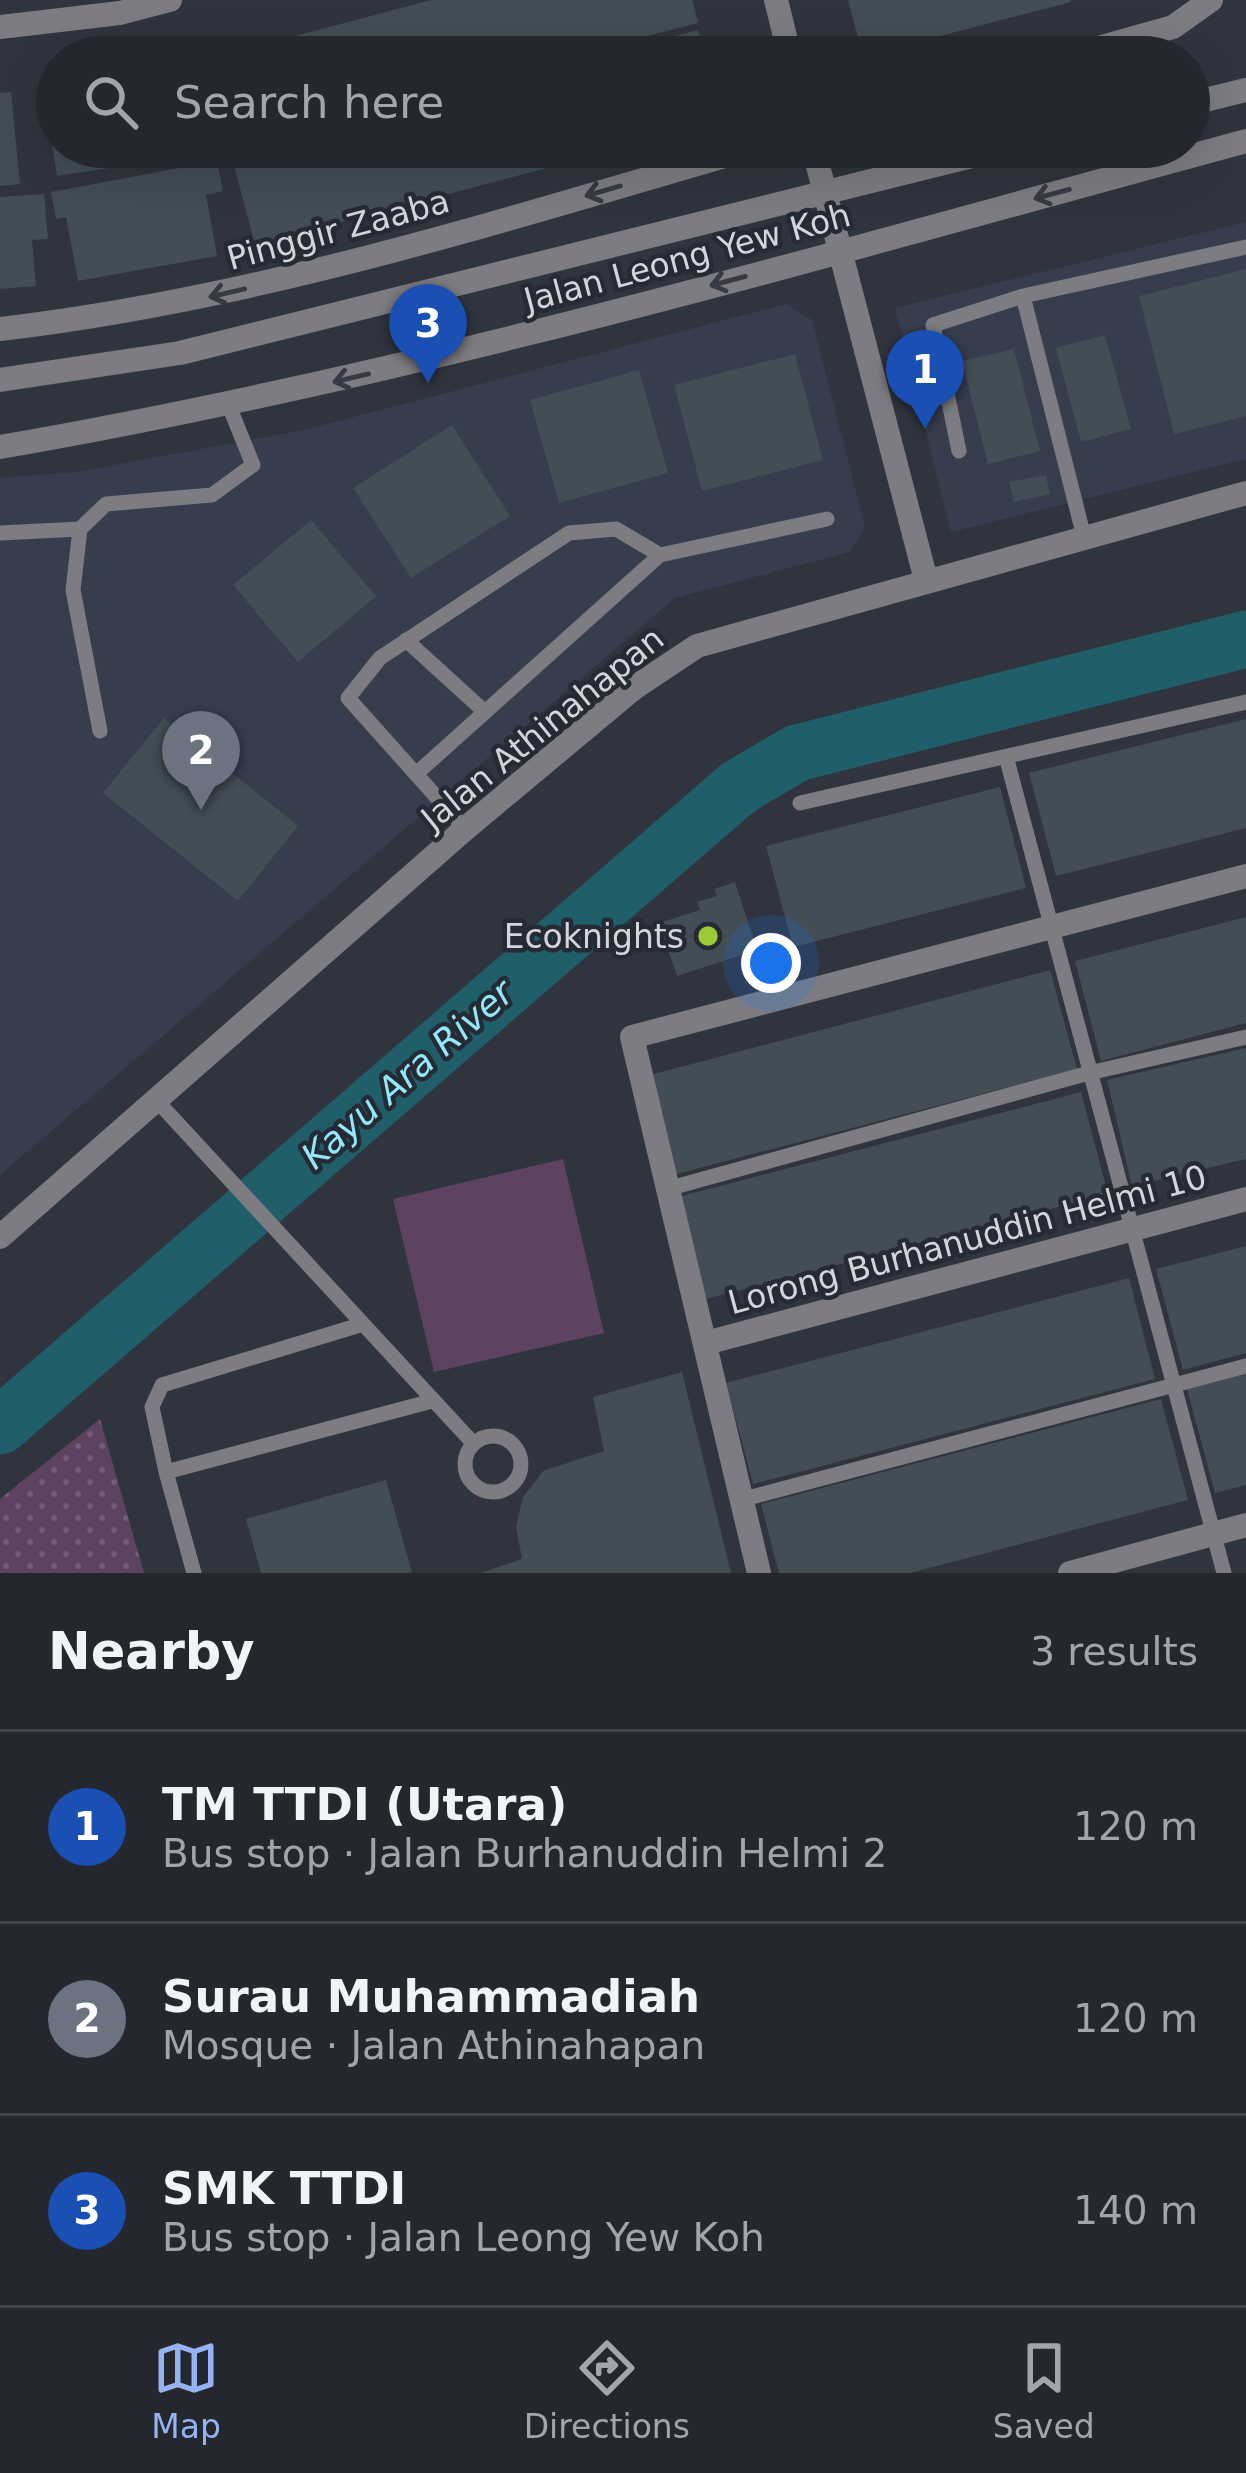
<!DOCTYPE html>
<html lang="en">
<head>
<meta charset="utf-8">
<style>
	body { margin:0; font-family:"DejaVu Sans",sans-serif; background:#2c2f36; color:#f1f3f6 }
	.you { position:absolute; left:771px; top:963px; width:42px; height:42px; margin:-30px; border:9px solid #fff; border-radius:50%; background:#1a73e8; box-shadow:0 0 0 18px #1a73e833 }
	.badge { display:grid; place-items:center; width:78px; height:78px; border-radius:50%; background:#95b2f1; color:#fff; font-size:39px; font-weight:700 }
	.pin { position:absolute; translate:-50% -99px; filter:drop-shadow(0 3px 6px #0008) }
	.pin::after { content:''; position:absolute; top:63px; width:42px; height:36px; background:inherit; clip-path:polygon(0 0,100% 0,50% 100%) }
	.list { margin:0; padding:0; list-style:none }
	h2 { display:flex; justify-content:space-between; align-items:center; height:156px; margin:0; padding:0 48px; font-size:51px }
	h2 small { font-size:39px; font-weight:400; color:#a3a5aa }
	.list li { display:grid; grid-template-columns:78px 1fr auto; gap:36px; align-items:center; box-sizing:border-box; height:192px; padding:0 48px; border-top:3px solid #41444a }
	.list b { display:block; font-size:45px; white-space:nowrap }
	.list p { margin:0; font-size:39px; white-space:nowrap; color:#a3a5aa }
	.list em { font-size:39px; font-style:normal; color:#a3a5aa }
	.icon { flex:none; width:66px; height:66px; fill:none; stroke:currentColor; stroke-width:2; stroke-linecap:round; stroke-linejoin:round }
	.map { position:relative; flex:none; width:1246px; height:1573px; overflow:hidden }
	.search { position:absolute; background:#24272e; box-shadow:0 12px 48px #0002; left:36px; right:36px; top:36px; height:132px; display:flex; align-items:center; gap:30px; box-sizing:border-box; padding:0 42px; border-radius:66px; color:#a3a5aa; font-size:45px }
	.sheet { height:732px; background:#24272e }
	nav { display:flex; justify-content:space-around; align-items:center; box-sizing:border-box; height:168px; border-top:3px solid #41444a; background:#24272e; font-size:33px; color:#a3a5aa }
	nav a { display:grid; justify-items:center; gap:6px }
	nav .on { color:#95b2f1 }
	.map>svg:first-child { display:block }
	.built { fill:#363d4c }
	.park { fill:url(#park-dots) }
	.pitch { fill:#5e4360 }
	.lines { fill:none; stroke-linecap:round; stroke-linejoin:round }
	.river { stroke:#205e69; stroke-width:57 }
	.building { fill:#424d55 }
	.service { stroke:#7d7c82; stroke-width:15 }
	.minor { stroke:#7d7c82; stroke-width:24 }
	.tertiary { stroke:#7d7c82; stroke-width:24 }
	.oneway { stroke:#373a44 }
	.poi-dot { fill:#9acb34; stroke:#262a34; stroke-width:4.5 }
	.labels { text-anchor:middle; stroke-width:9; stroke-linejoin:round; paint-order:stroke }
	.street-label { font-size:33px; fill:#d2d5db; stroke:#262a34 }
	.poi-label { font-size:33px; fill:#d2d5db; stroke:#262a34; text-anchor:end }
	.water-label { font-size:36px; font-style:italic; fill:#90e8f9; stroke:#262a34 }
</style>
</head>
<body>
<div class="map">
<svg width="1246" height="1573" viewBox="0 0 1246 1573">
	<defs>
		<pattern id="park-dots" width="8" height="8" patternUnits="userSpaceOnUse" patternTransform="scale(3)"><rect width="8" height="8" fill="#5e4360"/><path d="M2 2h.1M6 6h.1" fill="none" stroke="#745d76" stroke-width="1.8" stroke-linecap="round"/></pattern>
	</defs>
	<rect width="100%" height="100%" fill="#30343e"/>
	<!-- built -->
	<path class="built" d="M1246 222V459L951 532 895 308Z
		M786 304 812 320 865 526 850 552 675 598 0 1175V478L76 472 304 430Z"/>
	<!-- park -->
	<path class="park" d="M100 1419 144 1573H0V1499Z"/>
	<!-- pitch -->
	<path class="pitch" d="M563 1159 604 1333 434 1372 393 1199Z"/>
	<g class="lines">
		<!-- river -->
		<path class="river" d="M0 1426 739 787 797 753 1246 639"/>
	</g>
	<!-- building -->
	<path class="building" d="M431 0H692L698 23 564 57H216Z
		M848 0H1071V2L863 56Z
		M698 30 706 57H603V55Z
		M57 87V147H193L194 155 57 176 43 89Z
		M11 92 20 184 0 186V93Z
		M259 147H619V149L255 245 231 154Z
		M217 161 223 191 206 195 217 256 78 281 66 217 56 219 51 192Z
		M44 194 48 239 32 240 36 286 0 289V197Z
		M1246 269V416L1174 434 1139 296Z
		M1105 335 1131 429 1081 442 1056 348Z
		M1014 349 1040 451 988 464 962 361Z
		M795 354 823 460 702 491 674 385Z
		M639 370 668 473 559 503 530 400Z
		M452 425 510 516 411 578 353 488Z
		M1046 475 1050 494 1014 502 1009 482Z
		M311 520 376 596 298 662 233 585Z
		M164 718 298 826 238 901 103 793Z
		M1246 719V828L1056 876 1029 773Z
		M1000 787 1026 888 793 947 766 846Z
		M735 882 757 950 677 976 659 923 700 910 697 902 717 896 714 889Z
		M1246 917V1023L1101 1061 1075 961Z
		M1050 970 1077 1069 673 1175 646 1076Z
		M1246 1048V1159L1132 1186 1107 1080Z
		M1081 1092 1108 1194 706 1299 678 1197Z
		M1246 1246V1353L1183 1370 1156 1269Z
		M1129 1278 1155 1379 753 1484 726 1383Z
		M682 1372 731 1573H480L522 1559 516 1527 523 1497 543 1471 604 1451 593 1397Z
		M1246 1374V1485L1215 1493 1187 1389Z
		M1161 1399 1188 1500 910 1573H779L761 1504Z
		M386 1480 412 1573H261L246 1519Z"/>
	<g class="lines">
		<!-- service -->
		<path class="service" d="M1023 296 1084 537
			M959 451 933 325 1023 296 1246 247
			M80 529 73 590 100 731
			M0 533 80 529 106 504 212 495 253 465 229 406
			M406 640 485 712
			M1007 760 1224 1573
			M416 774 660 555
			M800 803 1246 702
			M465 829 348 698 380 658 569 533 616 529 660 555 827 519
			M158 1102 473 1443
			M667 1189 1089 1073 1246 1037
			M465 1464a28 28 0 1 1 56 0a28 28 0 1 1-56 0Z
			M166 1472 152 1407 162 1385 360 1325
			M740 1500 1246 1366
			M194 1573 166 1472 432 1401"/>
		<!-- minor -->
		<path class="minor" d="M776 0 790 57
			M0 27 120 13 170 0
			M1066 57 1173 27 1211 0
			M813 147 926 580
			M0 329C259 299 506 219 756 147
			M0 1237 465 829 634 688 697 646 1246 493
			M706 1343 1246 1199
			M759 1573 632 1037 1246 876
			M1070 1573 1246 1525"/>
		<!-- tertiary -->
		<path class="tertiary" d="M1189 104 1246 90
			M0 380 180 353 1008 147
			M0 447C422 374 833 253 1246 141"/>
	</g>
	<!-- one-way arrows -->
	<defs><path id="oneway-shaft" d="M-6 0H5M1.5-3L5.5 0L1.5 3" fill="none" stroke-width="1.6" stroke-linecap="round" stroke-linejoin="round" transform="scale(3)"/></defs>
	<g class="oneway">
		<use href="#oneway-shaft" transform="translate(603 191) rotate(164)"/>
		<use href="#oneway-shaft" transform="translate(1052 194) rotate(165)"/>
		<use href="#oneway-shaft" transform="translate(728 281) rotate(165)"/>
		<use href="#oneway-shaft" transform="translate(227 293) rotate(167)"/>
		<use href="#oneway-shaft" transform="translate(351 378) rotate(167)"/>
	</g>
	<!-- markers -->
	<circle class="poi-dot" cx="708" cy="936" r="12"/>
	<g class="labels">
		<!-- street labels -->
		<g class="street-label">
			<text transform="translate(338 229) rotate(-15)" y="12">Pinggir Zaaba</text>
			<text transform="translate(687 257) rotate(-15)" y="12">Jalan Leong Yew Koh</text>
			<text transform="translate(542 728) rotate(-39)" y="12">Jalan Athinahapan</text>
			<text transform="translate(967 1239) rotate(-15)" y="12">Lorong Burhanuddin Helmi 10</text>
		</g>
		<!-- poi labels -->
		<g class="poi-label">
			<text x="684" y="948">Ecoknights</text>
		</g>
		<!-- water labels -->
		<g class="water-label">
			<text transform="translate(407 1074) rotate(-41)" y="13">Kayu Ara River</text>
		</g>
	</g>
</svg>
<div class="you"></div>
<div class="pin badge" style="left:925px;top:429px;background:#1a4fb4">1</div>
<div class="pin badge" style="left:201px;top:810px;background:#6b7280">2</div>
<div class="pin badge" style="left:428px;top:383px;background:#1a4fb4">3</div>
<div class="search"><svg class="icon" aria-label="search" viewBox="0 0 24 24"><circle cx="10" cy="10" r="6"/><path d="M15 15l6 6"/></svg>Search here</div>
</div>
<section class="sheet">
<h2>Nearby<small>3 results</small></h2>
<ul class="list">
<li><span class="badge" style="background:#1a4fb4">1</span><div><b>TM TTDI (Utara)</b><p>Bus stop · Jalan Burhanuddin Helmi 2</p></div><em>120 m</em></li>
<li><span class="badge" style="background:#6b7280">2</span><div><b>Surau Muhammadiah</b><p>Mosque · Jalan Athinahapan</p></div><em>120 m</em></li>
<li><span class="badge" style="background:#1a4fb4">3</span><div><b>SMK TTDI</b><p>Bus stop · Jalan Leong Yew Koh</p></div><em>140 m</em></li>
</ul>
</section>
<nav>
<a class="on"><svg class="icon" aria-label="map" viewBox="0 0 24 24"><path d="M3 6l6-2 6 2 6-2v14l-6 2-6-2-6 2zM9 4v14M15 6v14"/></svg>Map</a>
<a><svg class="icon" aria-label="directions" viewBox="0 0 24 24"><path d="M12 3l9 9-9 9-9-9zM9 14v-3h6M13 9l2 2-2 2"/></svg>Directions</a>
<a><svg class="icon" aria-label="saved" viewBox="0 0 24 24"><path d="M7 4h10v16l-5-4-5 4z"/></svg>Saved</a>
</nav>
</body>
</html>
